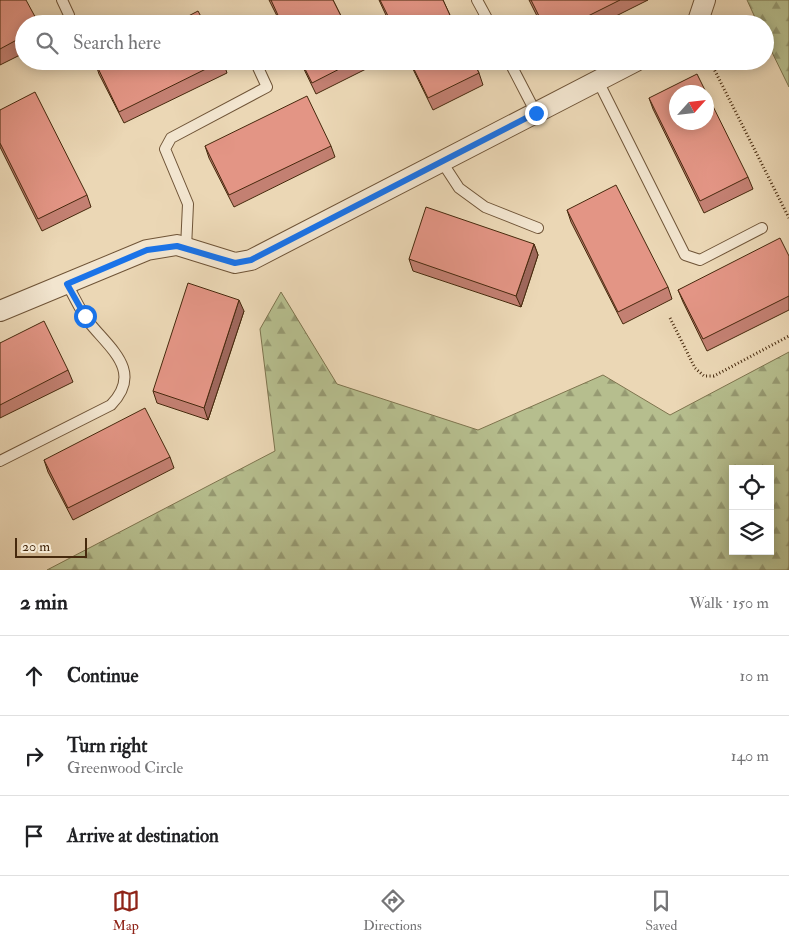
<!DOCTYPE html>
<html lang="en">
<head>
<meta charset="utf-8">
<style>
	body { margin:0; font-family:"IM FELL Double Pica",serif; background:#f2f2f2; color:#202124 }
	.controls { position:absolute; right:15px; bottom:15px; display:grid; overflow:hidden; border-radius:0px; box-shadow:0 2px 12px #0003 }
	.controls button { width:45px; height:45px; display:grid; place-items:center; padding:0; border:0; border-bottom:1px solid #e0e0e0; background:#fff; color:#202124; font:25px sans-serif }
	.compass { position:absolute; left:669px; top:85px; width:45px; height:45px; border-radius:50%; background:#fff; box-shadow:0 2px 12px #0003; rotate:63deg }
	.scale { position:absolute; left:15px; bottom:12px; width:72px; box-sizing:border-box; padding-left:5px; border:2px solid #46290d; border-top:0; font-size:14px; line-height:18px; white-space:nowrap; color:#46290d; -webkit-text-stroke:4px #f2e5cf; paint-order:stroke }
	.stop { position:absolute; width:15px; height:15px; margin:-11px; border:4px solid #1a73e8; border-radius:50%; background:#fff }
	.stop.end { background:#1a73e8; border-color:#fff; box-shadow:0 1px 5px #0008 }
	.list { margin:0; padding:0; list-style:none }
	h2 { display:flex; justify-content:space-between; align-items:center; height:65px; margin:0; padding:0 20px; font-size:21px }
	h2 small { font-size:16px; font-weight:400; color:#757577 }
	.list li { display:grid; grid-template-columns:32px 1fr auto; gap:15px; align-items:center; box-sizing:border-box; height:80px; padding:0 20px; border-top:1px solid #e0e0e0 }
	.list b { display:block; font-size:19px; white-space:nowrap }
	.list p { margin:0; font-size:16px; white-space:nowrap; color:#757577 }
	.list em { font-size:16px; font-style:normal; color:#757577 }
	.icon { flex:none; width:28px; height:28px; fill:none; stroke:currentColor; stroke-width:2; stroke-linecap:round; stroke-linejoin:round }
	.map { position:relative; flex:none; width:789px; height:570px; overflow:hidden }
	.search { position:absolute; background:#fff; box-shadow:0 2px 12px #0003; left:15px; right:15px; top:15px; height:55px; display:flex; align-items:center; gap:12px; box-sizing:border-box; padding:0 18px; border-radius:28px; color:#757577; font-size:19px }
	.sheet { height:305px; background:#fff }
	nav { display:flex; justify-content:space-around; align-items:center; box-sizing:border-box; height:70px; border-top:1px solid #e0e0e0; background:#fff; font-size:14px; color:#757577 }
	nav a { display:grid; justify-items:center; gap:2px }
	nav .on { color:#8f2418 }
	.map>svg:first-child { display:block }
	.forest { fill:url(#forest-firs); stroke:#7e744e; fill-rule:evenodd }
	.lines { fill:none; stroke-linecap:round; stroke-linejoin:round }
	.lane-casing { stroke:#6f5437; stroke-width:12 }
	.street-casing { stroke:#6f5437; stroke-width:22 }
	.path { stroke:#46290d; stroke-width:3; stroke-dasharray:1 2.5; stroke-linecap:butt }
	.lane { stroke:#f2e5cf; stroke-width:10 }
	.street { stroke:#f2e5cf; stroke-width:20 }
	.wall { fill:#c38072; stroke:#46290d }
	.shaded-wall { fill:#9f685d; stroke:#46290d }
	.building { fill:#e39585; stroke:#46290d; fill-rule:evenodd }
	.route { stroke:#1a73e8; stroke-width:6 }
</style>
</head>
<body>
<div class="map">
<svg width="789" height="570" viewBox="0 0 789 570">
	<defs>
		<pattern id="forest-firs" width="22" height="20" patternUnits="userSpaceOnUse" patternTransform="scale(1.25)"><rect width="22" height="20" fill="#b6be8e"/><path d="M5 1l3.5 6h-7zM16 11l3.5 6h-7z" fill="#969a72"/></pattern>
	</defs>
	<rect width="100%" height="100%" fill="#ebd7b5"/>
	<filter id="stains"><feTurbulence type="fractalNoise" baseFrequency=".004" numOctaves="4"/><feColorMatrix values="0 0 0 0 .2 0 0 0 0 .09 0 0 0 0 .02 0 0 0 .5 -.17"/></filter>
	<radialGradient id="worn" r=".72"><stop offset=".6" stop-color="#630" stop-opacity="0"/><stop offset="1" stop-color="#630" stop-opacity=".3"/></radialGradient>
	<!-- forest -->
	<path class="forest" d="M747 0H789V87L765 38V24H758Z
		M281 292 337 384 478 430 603 375 670 415 789 352V570H47L275 451 260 329ZM733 469H770V551H733Z"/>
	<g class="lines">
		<defs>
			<path id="lane" d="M62 0 69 15
				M477 0 490 24
				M509 61 536 113
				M598 81 685 255 700 260 762 228
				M442 162 459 188 485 207 538 228
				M186 248 188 204 165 149 171 138 267 87 255 61
				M0 461 111 405C144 371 109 348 88 321 80 310 74 296 67 284"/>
			<path id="street" d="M697 24 705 0
				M0 311 147 250 177 245 235 263 251 260 636 61"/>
		</defs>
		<!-- lane casing -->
		<use href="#lane" class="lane-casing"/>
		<!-- street casing -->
		<use href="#street" class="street-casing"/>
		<!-- path -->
		<path class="path" d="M710 61 789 218
			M670 318 695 368 704 376H714L789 336"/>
		<!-- lane -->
		<use href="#lane" class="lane"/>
		<!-- street -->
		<use href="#street" class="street"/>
	</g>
	<!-- wall -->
	<path class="wall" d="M0 0 24 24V53L0 65Z
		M269 0H333L345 24H281Z
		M379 0H443L454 24H390Z
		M529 0H648L600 24H541Z
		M223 61 227 73 124 123 99 74 95 62Z
		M300 61H363L366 69 316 94Z
		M409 61H473L479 73 483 85 433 110Z
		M649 98 748 177 753 189 704 213 653 109Z
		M0 110 87 195 91 207 42 231 0 147Z
		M205 146H331L335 157 234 207 209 158Z
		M567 210 668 287 672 299 623 324 571 222Z
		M534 244 538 255 521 307 413 271 409 259Z
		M789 256V310L707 351 683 302 678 290Z
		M244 311 208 420 157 403 153 391Z
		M0 343 68 370 73 382 0 418Z
		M170 457 174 468 73 520 48 472 44 460Z"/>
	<!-- shaded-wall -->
	<path class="shaded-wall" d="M534 244 538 255 521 307 516 296Z
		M239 300 244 311 208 420 204 408Z"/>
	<!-- building -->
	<path class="building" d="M0 0H26L39 24H24V36L0 49Z
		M271 0H333L345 24H282Z
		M380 0H443L454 24H392Z
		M531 0H620L572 24H543Z
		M198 11 205 24H173Z
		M97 61H222L119 112 95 62Z
		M301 61H355L312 83Z
		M410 61H473L479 73 428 98Z
		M697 74 748 177 700 201 649 98ZM676 92H706V122H676Z
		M35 92 87 195 38 219 0 143V110Z
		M307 96 331 146 229 195 205 146Z
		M616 185 668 287 618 312 567 210Z
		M426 207 534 244 516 296 409 259Z
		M780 238 789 256V296L703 339 678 290Z
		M188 283 239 300 204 408 153 391Z
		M44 321 68 370 0 405V343Z
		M145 408 170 457 68 508 44 460Z"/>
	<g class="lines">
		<!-- route -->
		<path class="route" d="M85 316 67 284 147 250 177 246 235 263 251 260 536 113"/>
	</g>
	<rect width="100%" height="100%" filter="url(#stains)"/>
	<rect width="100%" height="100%" fill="url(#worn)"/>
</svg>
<div class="controls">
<button><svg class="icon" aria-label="locate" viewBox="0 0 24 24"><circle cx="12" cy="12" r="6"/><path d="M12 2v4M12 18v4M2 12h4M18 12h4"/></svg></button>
<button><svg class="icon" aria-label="layers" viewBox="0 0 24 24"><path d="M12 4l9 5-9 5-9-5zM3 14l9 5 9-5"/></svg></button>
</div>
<svg class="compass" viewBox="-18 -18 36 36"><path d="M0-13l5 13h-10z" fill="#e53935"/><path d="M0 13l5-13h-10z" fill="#757577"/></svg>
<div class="scale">20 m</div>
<div class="stop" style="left:85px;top:316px"></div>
<div class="stop end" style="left:536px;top:113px"></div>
<div class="search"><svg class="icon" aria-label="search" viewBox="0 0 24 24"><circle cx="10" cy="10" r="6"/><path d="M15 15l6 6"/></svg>Search here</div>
</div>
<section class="sheet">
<h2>2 min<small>Walk · 150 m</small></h2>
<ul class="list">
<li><svg class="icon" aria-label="ahead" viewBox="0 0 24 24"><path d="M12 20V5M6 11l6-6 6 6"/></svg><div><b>Continue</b></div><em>10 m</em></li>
<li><svg class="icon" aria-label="right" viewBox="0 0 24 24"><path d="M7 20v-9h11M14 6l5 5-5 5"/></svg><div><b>Turn right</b><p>Greenwood Circle</p></div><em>140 m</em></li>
<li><svg class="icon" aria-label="arrive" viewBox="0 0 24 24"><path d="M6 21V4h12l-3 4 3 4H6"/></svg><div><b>Arrive at destination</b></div></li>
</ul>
</section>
<nav>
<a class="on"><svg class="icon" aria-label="map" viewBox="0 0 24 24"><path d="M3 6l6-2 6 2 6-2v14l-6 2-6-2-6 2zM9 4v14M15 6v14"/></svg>Map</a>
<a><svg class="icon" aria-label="directions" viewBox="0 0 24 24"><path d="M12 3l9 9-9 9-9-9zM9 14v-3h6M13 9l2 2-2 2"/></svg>Directions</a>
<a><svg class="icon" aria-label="saved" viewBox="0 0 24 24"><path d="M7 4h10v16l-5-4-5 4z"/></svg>Saved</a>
</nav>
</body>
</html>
